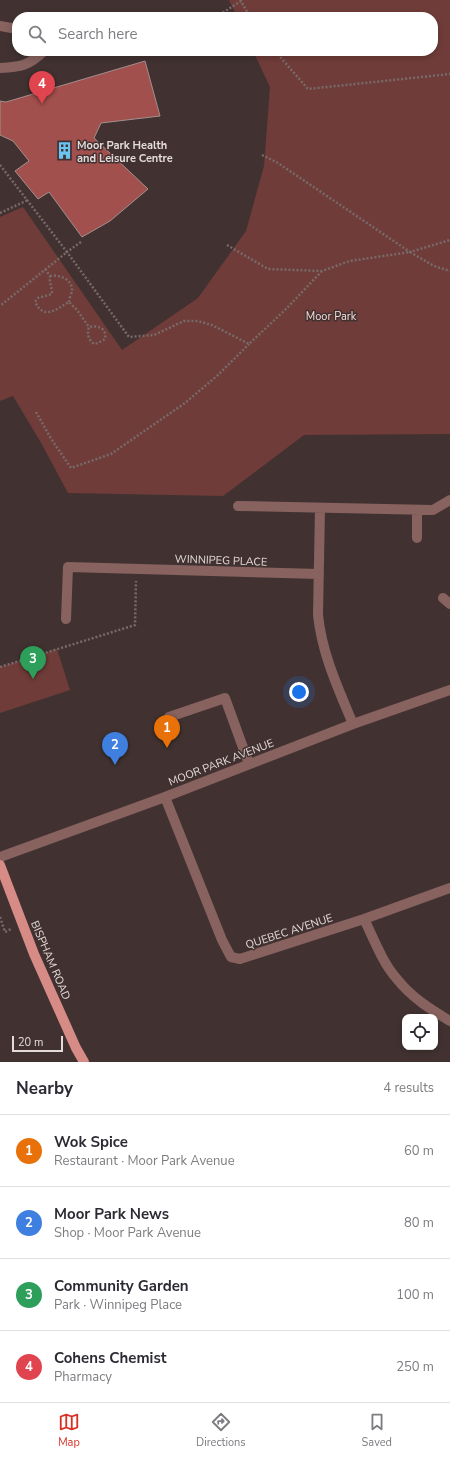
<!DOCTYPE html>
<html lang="en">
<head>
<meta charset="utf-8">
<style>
	body { margin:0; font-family:"Nunito Sans",sans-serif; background:#f2f2f3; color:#2b2b33 }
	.controls { position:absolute; right:12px; bottom:12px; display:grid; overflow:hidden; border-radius:8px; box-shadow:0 2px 6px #0003 }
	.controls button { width:36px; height:36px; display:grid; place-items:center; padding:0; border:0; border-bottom:1px solid #e1e1e2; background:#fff; color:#2b2b33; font:20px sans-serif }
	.scale { position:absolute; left:12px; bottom:10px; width:51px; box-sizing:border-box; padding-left:4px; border:2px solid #e4dad9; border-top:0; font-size:11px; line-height:14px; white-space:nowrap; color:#e4dad9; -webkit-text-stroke:3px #413231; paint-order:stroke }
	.you { position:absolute; left:299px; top:692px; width:14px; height:14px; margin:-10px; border:3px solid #fff; border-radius:50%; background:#1a73e8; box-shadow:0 0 0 6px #1a73e833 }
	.badge { display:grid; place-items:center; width:26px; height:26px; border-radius:50%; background:#d93025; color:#fff; font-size:13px; font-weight:700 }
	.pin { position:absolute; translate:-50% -33px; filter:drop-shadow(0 1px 2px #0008) }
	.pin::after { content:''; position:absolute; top:21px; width:14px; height:12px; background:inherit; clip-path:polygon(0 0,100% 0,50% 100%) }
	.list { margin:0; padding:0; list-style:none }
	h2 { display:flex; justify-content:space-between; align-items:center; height:52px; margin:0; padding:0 16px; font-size:17px }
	h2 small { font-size:13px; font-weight:400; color:#7c7c81 }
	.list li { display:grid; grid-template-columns:26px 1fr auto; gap:12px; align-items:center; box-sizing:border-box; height:72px; padding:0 16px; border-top:1px solid #e1e1e2 }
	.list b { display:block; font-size:15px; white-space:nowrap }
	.list p { margin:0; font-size:13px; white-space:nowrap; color:#7c7c81 }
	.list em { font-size:13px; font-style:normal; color:#7c7c81 }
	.icon { flex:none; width:22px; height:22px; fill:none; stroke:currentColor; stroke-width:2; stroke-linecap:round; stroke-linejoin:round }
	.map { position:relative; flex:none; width:450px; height:1062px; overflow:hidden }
	.search { position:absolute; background:#fff; box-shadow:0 2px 6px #0003; left:12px; right:12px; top:12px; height:44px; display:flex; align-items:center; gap:10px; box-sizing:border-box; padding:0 14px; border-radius:16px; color:#7c7c81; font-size:15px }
	.sheet { height:340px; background:#fff }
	nav { display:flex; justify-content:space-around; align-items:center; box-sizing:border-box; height:56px; border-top:1px solid #e1e1e2; background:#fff; font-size:11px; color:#7c7c81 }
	nav a { display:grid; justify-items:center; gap:2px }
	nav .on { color:#d93025 }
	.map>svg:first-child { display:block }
	.green { fill:#6f3c39 }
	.building { fill:#a1504d; stroke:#a28f8e }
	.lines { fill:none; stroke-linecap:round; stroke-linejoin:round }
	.path { stroke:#786a69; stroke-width:2.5; stroke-dasharray:2 2; stroke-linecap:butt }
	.minor { stroke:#87625f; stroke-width:10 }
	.major { stroke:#d68b87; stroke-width:10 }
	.labels { text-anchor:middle; stroke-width:3; stroke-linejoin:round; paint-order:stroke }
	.poi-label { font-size:11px; font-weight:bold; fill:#e4dad9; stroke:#413231; text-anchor:start }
	.park-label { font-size:11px; fill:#f6dddb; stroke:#413231 }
	.street-label { font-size:11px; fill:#e4dad9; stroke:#413231 }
</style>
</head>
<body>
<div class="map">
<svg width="450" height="1062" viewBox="0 0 450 1062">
	<rect width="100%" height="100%" fill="#413231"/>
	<!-- green -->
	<path class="green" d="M229 0H450V434L304 435 223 496 68 493 40 441 13 396 0 401V217L23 207 122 350 198 298 246 231 264 166 270 87 253 51H433V17H237Z
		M57 649 70 690 0 713V667Z"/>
	<!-- building -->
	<path class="building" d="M145 61 160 116 101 123 94 138 148 189 110 221 82 237 49 192 38 199 15 171 29 161 13 141 0 135V101L6 102Z"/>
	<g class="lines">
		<!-- path -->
		<path class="path" d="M216 17 241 1 250 17
			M275 51 308 89 450 74
			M262 155 278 163 410 252 450 240
			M0 165 67 252 0 306
			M0 213 28 200
			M81 242 67 252 129 337 154 335 184 321H198L212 325 249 344 285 310 322 271
			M227 245 268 269 322 271 350 261 410 252 434 266 450 271
			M45 269 50 276C49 282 52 287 52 294L38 298 35 302C44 320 55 310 69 302L77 310 89 327C87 334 88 339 94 344L98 343 105 339C107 328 98 325 89 327
			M50 276C59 274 72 279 72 290 72 293 69 298 69 302
			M36 412 50 437 71 468 111 454 185 403 218 375 249 344
			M0 667 135 625 136 581
			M0 917 5 932 11 929"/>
		<!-- minor -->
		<path class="minor" d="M0 26 17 29
			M0 68C21 67 28 66 44 51
			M238 506 433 510 450 500
			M320 508 318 615C322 654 338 688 353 724
			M417 538V510
			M443 598 450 604
			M66 619 68 567 319 574
			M169 717 225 698 249 764
			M165 797 222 940 231 957 240 959 364 919 450 888
			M0 857 165 797 353 724 450 690
			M364 919C374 939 382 962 397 979 411 997 430 1009 450 1021"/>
		<!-- major -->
		<path class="major" d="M0 865 34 954 76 1048 84 1062"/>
	</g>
	<!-- icons -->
	<defs>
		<symbol id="building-bare" viewBox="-9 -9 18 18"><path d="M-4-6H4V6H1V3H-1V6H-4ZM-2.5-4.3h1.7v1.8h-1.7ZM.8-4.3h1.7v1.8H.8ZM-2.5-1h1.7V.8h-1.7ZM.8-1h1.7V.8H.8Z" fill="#6bc3f2" stroke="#413231" stroke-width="2.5" paint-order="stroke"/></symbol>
	</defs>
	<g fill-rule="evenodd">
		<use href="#building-bare" x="52" y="138" width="25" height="25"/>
	</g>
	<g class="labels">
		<!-- poi labels -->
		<g class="poi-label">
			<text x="77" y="149">Moor Park Health<tspan x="77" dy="13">and Leisure Centre</tspan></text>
		</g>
		<!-- park labels -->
		<g class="park-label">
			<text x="331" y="320">Moor Park</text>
		</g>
		<!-- street labels -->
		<g class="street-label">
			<text transform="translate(221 560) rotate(2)" y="4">WINNIPEG PLACE</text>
			<text transform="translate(221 762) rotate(-21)" y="4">MOOR PARK AVENUE</text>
			<text transform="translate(289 931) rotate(-18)" y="4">QUEBEC AVENUE</text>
			<text transform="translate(51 960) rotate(67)" y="4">BISPHAM ROAD</text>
		</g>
	</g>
</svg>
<div class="controls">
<button><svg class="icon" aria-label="locate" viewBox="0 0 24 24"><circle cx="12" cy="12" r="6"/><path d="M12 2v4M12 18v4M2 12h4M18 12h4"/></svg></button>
</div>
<div class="scale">20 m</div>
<div class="you"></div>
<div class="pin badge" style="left:167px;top:748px;background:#e8710a">1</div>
<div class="pin badge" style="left:115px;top:765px;background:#3f7fe0">2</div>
<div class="pin badge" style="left:33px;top:679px;background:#2e9e5b">3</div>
<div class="pin badge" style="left:42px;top:104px;background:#e0444e">4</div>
<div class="search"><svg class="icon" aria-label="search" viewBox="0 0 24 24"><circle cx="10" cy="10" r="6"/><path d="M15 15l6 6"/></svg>Search here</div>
</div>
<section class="sheet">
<h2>Nearby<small>4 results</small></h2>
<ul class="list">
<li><span class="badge" style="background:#e8710a">1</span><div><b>Wok Spice</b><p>Restaurant · Moor Park Avenue</p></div><em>60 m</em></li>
<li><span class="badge" style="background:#3f7fe0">2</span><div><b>Moor Park News</b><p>Shop · Moor Park Avenue</p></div><em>80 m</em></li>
<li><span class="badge" style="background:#2e9e5b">3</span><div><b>Community Garden</b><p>Park · Winnipeg Place</p></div><em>100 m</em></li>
<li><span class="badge" style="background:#e0444e">4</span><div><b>Cohens Chemist</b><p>Pharmacy</p></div><em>250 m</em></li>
</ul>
</section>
<nav>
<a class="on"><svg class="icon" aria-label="map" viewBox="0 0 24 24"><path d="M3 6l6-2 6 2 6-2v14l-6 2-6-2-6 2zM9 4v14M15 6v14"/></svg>Map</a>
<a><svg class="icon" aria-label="directions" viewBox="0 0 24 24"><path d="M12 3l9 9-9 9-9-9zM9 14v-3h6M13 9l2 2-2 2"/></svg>Directions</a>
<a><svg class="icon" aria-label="saved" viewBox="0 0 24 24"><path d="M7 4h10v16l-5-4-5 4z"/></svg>Saved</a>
</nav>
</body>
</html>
